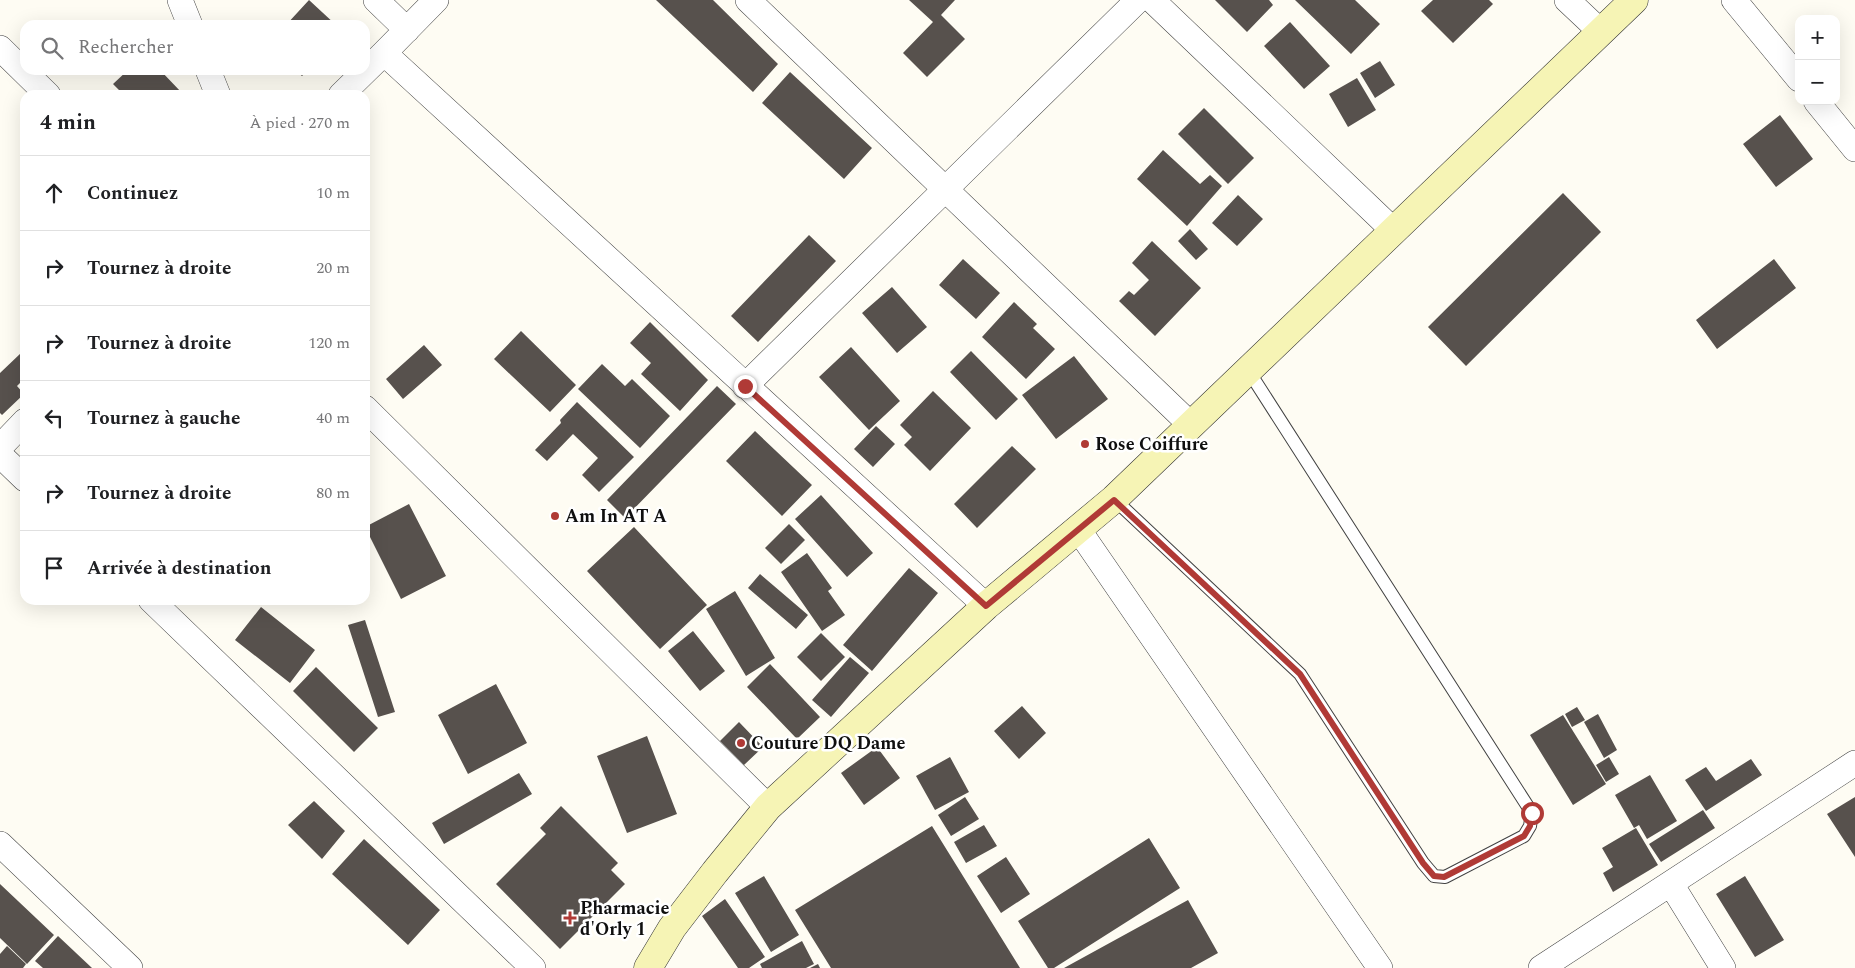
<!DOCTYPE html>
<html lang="fr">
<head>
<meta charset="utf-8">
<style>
	body { margin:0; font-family:Spectral,serif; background:#f2f2f2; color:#202124 }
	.controls { position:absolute; right:15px; top:15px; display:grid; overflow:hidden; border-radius:10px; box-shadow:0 5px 20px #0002 }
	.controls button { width:45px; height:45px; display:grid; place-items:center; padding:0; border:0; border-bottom:1px solid #e0e0e0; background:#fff; color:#202124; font:25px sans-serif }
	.stop { position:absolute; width:15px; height:15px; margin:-11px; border:4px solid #b03a36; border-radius:50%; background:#fff }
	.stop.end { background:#b03a36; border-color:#fff; box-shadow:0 1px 5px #0008 }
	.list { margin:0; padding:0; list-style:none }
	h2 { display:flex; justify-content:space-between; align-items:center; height:65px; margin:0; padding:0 20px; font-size:21px }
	h2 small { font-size:16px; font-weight:400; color:#757577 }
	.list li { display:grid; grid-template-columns:32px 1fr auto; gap:15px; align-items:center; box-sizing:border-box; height:75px; padding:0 20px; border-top:1px solid #e0e0e0 }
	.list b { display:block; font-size:19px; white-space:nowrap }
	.list em { font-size:16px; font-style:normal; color:#757577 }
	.icon { flex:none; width:28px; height:28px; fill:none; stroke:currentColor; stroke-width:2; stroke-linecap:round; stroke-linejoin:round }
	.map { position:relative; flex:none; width:1855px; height:968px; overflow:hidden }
	.search { position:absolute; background:#fff; box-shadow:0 5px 20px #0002; left:20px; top:20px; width:350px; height:55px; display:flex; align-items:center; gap:12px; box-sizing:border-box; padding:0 18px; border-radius:15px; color:#757577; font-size:19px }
	.panel { position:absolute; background:#fff; box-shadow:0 5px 20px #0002; left:20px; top:90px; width:350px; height:515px; border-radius:15px }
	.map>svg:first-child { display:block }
	.building { fill:#57514d }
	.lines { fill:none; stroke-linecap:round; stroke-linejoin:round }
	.lane-casing { stroke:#424242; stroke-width:14 }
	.street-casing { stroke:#424242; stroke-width:26 }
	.secondary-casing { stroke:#313131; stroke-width:29 }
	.lane { stroke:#fff; stroke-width:12 }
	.street { stroke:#fff; stroke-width:25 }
	.secondary { stroke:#f6f4b5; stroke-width:28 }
	.route { stroke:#b03a36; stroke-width:6 }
	.poi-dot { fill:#b03a36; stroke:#fff; stroke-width:2 }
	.labels { text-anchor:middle; stroke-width:5; stroke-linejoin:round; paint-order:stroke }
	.poi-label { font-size:18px; font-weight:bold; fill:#0f0f0f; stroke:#fff; text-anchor:start }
</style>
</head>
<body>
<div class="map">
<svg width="1855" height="968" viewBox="0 0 1855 968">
	<rect width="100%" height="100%" fill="#fefcf3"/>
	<!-- building -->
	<path class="building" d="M309 0 336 25H286Z
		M656 0H713L778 64 753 92Z
		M909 0H955L941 15 965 39 927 77 903 53 933 22Z
		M1215 0H1269L1273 5 1247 32Z
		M1295 0H1355L1380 24 1351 54Z
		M1433 0H1489L1493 4 1453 43 1421 11Z
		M1290 22 1330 66 1304 89 1264 46Z
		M1380 61 1395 85 1375 98 1360 73Z
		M128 70H160L182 93 179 95H124L113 84Z
		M295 70H308L302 76Z
		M790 72 872 148 844 179 762 103Z
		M1357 78 1376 110 1348 127 1329 94Z
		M1204 108 1254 158 1228 184 1178 134Z
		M1780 115 1813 159 1776 187 1743 144Z
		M1163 150 1200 184 1210 175 1222 186 1187 226 1137 179Z
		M1563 193 1601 232 1466 366 1428 327Z
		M1238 195 1263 219 1237 246 1212 223Z
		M1190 229 1208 249 1196 260 1178 241Z
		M809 235 836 261 758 342 731 316Z
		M1152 241 1201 288 1155 336 1119 301 1129 291 1134 295 1149 280 1132 263Z
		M963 259 1000 293 976 319 939 285Z
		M1774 259 1796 288 1717 349 1696 320Z
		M892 287 927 327 897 353 862 313Z
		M1014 302 1037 324 1033 328 1055 349 1026 379 982 337Z
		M650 322 708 380 680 411 641 374 651 363 630 343Z
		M521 331 576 385 550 412 494 359Z
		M424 345 442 365 403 399 386 379Z
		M851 347 900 401 869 430 819 377Z
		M971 351 1018 399 996 420 950 372Z
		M21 353 25 357V378L17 386 24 394 2 415 0 413V373Z
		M1074 356 1108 399 1056 439 1022 395Z
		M602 364 625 386 632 379 670 416 640 448 578 389Z
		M717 386 736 404 625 518 607 500Z
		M933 391 971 428 930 471 904 445 912 437 900 425Z
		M577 402 634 457 599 492 582 475 598 458 573 434 547 461 535 450 561 423 560 420Z
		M876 426 895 444 873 467 854 449Z
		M755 431 812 485 782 516 726 461Z
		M1012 446 1036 469 977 528 954 504Z
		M821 495 873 553 847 577 795 519Z
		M409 504 446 576 401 599 365 527Z
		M789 524 805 540 781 564 765 548Z
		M634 527 707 605 660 649 587 571Z
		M807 553 832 588 828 591 845 615 822 631 781 572Z
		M909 568 938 593 872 671 843 645Z
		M760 574 808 615 796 629 748 588Z
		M735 591 775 658 746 676 706 609Z
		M261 607 315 650 290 683 235 640Z
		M365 620 395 712 378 717 348 625Z
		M693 631 725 671 700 691 668 651Z
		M821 633 845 657 821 681 797 657Z
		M850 657 869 673 831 717 812 700Z
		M770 664 820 717 797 739 747 687Z
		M316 667 378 728 354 752 293 691Z
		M496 684 527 743 468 774 438 715Z
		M1022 706 1046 733 1019 759 994 731Z
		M1577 707 1585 720 1572 727 1565 714Z
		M1598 714 1617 750 1604 758 1584 722Z
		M1563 715 1606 784 1573 805 1530 735Z
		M739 722 763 747 744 765 720 741Z
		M647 736 677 814 627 833 597 756Z
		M877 747 900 778 864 805 841 773Z
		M950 757 969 792 935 810 916 776Z
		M1609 757 1619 774 1606 782 1596 765Z
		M1751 759 1762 775 1706 811 1685 780 1706 767 1716 781Z
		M519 773 532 794 444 844 432 823Z
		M1650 775 1677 821 1647 839 1639 825 1634 828 1615 795Z
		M965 797 979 819 951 836 938 815Z
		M1855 797V857L1827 814Z
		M314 801 345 831 322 859 288 825Z
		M561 806 618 863 611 870 625 884 560 949 496 884 546 834 540 828Z
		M1703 810 1715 828 1661 862 1649 844Z
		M984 825 997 846 966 863 954 842Z
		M932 826 1020 968H831L795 910Z
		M1636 828 1658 865 1613 892 1603 873 1613 867 1602 848Z
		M1149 838 1180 888 1054 968H1048L1018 921Z
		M364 839 440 910 408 945 332 874Z
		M1006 857 1030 894 1001 913 977 876Z
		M764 876 799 935 771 952 735 893Z
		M1745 876 1784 940 1755 957 1716 894Z
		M0 884 54 935 27 964 0 938Z
		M725 899 765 957 749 968H738L702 916Z
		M1188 900 1218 953 1191 968H1064Z
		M58 936 92 968H43L35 961Z
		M802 941 814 964 806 968H762L760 964Z
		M7 946 26 964 23 968H0V954Z
		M818 964 820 968H810Z"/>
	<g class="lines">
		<defs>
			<path id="lane" d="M1114 499 1300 674 1423 863 1434 876 1445 877 1524 836 1530 826 1532 813 1248 370"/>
			<path id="street" d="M180 0 190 25
				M376 0 407 30
				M748 0 1191 425
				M1152 0 1394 231
				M1567 0 1601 32
				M1734 0 1799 79
				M0 48 48 95
				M384 53 986 606
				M208 70 218 95
				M341 95 384 53 436 0
				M1816 101 1855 149
				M745 386 1138 0
				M365 408 768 807
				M0 447 25 421
				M0 455 25 479
				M1078 529 1380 968
				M151 600 533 968
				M0 844 130 968
				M1671 884 1723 968
				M1541 968 1855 763"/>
			<path id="secondary" d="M648 968 672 928 715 872 768 807 986 606 1114 499 1634 0"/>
		</defs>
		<!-- lane casing -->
		<use href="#lane" class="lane-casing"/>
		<!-- street casing -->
		<use href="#street" class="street-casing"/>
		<!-- secondary casing -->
		<use href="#secondary" class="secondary-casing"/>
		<!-- lane -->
		<use href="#lane" class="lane"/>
		<!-- street -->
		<use href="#street" class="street"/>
		<!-- secondary -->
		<use href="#secondary" class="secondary"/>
	</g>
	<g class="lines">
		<!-- route -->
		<path class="route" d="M745 386 986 606 1114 500 1300 674 1423 863 1434 876 1444 877 1524 836 1530 826 1532 813"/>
	</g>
	<!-- markers -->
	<g class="poi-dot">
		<circle cx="1085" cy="444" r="5"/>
		<circle cx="555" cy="516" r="5"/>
		<circle cx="741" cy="743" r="5"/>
		<path d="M567.5 910.5h5v5h5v5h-5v5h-5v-5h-5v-5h5z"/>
	</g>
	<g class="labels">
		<!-- poi labels -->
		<g class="poi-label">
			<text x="1095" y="450">Rose Coiffure</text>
			<text x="565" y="522">Am In AT A</text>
			<text x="751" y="749">Couture DQ Dame</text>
			<text x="580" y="914">Pharmacie<tspan x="580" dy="21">d'Orly 1</tspan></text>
		</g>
	</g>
</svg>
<div class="controls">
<button>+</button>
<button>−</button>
</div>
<div class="stop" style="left:1532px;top:813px"></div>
<div class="stop end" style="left:745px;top:386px"></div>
<div class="search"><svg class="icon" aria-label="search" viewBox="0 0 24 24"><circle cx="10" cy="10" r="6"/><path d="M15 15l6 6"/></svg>Rechercher</div>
<section class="panel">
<h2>4 min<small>À pied · 270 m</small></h2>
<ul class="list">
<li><svg class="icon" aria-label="ahead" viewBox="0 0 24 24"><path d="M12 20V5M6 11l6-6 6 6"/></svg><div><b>Continuez</b></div><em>10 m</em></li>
<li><svg class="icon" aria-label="right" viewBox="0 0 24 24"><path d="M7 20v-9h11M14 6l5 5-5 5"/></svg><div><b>Tournez à droite</b></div><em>20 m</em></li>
<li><svg class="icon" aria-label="right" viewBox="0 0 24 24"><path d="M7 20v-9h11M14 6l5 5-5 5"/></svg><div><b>Tournez à droite</b></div><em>120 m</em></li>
<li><svg class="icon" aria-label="left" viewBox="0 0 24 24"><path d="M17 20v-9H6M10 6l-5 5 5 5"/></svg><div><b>Tournez à gauche</b></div><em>40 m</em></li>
<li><svg class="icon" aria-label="right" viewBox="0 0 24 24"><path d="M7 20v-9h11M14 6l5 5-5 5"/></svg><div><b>Tournez à droite</b></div><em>80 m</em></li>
<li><svg class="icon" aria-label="arrive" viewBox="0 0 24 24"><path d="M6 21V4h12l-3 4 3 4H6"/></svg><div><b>Arrivée à destination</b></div></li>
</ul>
</section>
</div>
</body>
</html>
